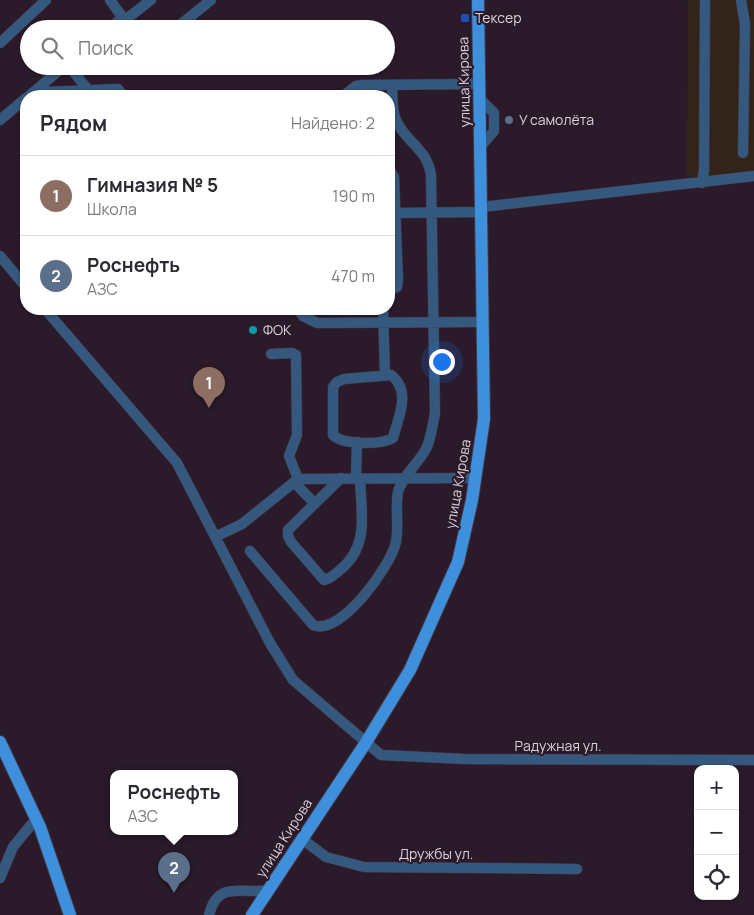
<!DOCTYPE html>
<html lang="ru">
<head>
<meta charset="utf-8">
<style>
	body { margin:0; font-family:Manrope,sans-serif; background:#f7f7f7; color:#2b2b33 }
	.controls { position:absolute; right:15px; bottom:15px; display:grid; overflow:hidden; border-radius:10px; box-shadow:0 1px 4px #0004 }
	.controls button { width:45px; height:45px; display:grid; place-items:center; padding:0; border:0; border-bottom:1px solid #e1e1e2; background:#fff; color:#2b2b33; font:25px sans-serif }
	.you { position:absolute; left:441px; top:361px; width:18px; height:18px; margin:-12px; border:4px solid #fff; border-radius:50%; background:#1a73e8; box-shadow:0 0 0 8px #1a73e833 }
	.badge { display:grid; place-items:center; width:32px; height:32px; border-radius:50%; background:#ea580c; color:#fff; font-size:16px; font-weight:700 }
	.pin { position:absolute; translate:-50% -41px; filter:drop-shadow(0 1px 2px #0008) }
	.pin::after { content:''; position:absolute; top:26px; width:18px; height:15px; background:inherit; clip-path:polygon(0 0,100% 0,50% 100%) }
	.popup { position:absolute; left:110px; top:770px; width:128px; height:65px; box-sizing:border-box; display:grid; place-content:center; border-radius:10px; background:#fff; filter:drop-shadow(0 1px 4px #0005); font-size:16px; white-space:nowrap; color:#7c7c81 }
	.popup b { font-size:19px; color:#2b2b33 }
	.popup::after { content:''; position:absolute; left:50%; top:100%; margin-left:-10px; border:10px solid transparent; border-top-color:#fff }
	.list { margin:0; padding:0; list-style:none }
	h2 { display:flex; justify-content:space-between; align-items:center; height:65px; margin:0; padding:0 20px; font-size:21px }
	h2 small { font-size:16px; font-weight:400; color:#7c7c81 }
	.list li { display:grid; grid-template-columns:32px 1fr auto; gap:15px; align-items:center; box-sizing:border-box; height:80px; padding:0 20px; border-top:1px solid #e1e1e2 }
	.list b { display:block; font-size:19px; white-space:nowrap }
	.list p { margin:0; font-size:16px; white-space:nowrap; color:#7c7c81 }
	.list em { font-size:16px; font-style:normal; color:#7c7c81 }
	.icon { flex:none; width:28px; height:28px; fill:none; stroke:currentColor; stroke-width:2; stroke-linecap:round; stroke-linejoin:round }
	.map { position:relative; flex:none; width:754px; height:915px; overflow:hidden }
	.search { position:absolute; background:#fff; box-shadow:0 1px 4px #0004; left:20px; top:20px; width:375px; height:55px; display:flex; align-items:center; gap:12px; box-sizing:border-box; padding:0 18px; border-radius:28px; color:#7c7c81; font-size:19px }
	.panel { position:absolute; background:#fff; box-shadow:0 1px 4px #0004; left:20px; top:90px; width:375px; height:225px; border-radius:20px }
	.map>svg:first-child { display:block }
	.industrial { fill:#332419 }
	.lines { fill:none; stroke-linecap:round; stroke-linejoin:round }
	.minor-casing { stroke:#463746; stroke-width:11 }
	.major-casing { stroke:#463746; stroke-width:14 }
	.minor { stroke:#35597e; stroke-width:10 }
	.major { stroke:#3f90dc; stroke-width:12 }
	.transit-dot { fill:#1a4fb4; stroke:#2a1a2a; stroke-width:2 }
	.service-dot { fill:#5c6f8a; stroke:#2a1a2a; stroke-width:2 }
	.culture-dot { fill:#0f9aa8; stroke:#2a1a2a; stroke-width:2 }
	.labels { text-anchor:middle; stroke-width:4; stroke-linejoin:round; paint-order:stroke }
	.poi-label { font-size:14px; fill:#dbd0db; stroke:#2a1a2a; text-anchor:start }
	.street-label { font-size:14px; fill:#dbd0db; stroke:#2a1a2a }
</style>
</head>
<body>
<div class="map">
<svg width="754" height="915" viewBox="0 0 754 915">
	<rect width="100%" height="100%" fill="#2a1a2a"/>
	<!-- industrial -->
	<path class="industrial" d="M688 0H754V172L709 178 687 176Z"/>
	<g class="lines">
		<defs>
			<path id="minor" d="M110 0 131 29
				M741 0 745 24 743 153
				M125 20 151 0
				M109 29 123 17
				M175 29 211 0
				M0 43 46 0
				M69 66 88 90
				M45 92 118 89 123 96
				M29 96 64 66
				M343 96 356 86 363 85 479 84
				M480 99 494 113V131L481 146
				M0 120 26 98
				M389 169 394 177 398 280 397 287 389 290
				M702 183 704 170 705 0
				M482 207 754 176
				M395 213 482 212
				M0 256 26 287
				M45 309 177 463 270 643 293 680 381 755 465 759 754 760
				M297 309 303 316 317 323 483 322
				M383 309 385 376
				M271 354 292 353 296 355 297 435 289 456 298 479
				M391 375C412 391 398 418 393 438 381 445 343 445 333 435V387L337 382 344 379Z
				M341 478 288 530V536L291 542 324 580C330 579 335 574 340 570 370 546 361 512 360 479
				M356 478 357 442
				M294 482 315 504
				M217 536 242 524 298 479 476 478
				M250 551 313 625C340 637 391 566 396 542 399 526 395 508 398 492 402 476 420 462 427 447 431 437 433 424 435 413L431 175C427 148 405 142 396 120 391 109 393 96 392 85
				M302 839 326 857 364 867 577 869
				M0 878 13 847 31 825
				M209 915C218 879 243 895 268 890"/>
			<path id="major" d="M0 742 40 827 70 915
				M252 915 365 744 410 670 458 562 472 500 484 419 478 0"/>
		</defs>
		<!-- minor casing -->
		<use href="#minor" class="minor-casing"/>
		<!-- major casing -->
		<use href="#major" class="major-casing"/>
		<!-- minor -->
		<use href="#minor" class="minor"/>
		<!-- major -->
		<use href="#major" class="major"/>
	</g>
	<!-- markers -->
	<rect class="transit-dot" x="460" y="13" width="10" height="10" rx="2.5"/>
	<circle class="service-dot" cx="509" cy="120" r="5"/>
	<circle class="culture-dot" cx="253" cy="330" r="5"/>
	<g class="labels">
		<!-- poi labels -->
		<g class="poi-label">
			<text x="475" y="23">Тексер</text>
			<text x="519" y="125">У самолёта</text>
			<text x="263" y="335">ФОК</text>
		</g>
		<!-- street labels -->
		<g class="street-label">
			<text transform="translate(464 82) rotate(-91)" y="5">улица Кирова</text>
			<text transform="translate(458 484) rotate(-80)" y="5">улица Кирова</text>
			<text x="558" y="751">Радужная ул.</text>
			<text transform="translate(284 838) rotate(-57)" y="5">улица Кирова</text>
			<text x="436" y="859">Дружбы ул.</text>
		</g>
	</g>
</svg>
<div class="controls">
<button>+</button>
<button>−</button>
<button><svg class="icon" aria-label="locate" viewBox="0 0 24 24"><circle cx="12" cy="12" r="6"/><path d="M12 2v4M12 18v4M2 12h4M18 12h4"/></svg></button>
</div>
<div class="you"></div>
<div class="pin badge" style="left:209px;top:408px;background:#8d6e63">1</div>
<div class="pin badge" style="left:174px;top:893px;background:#5c6f8a">2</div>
<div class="popup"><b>Роснефть</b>АЗС</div>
<div class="search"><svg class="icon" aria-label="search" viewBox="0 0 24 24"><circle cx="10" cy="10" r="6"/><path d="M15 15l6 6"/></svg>Поиск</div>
<section class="panel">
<h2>Рядом<small>Найдено: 2</small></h2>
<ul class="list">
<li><span class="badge" style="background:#8d6e63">1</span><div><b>Гимназия № 5</b><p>Школа</p></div><em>190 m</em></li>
<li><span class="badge" style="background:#5c6f8a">2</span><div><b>Роснефть</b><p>АЗС</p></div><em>470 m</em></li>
</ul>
</section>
</div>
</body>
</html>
